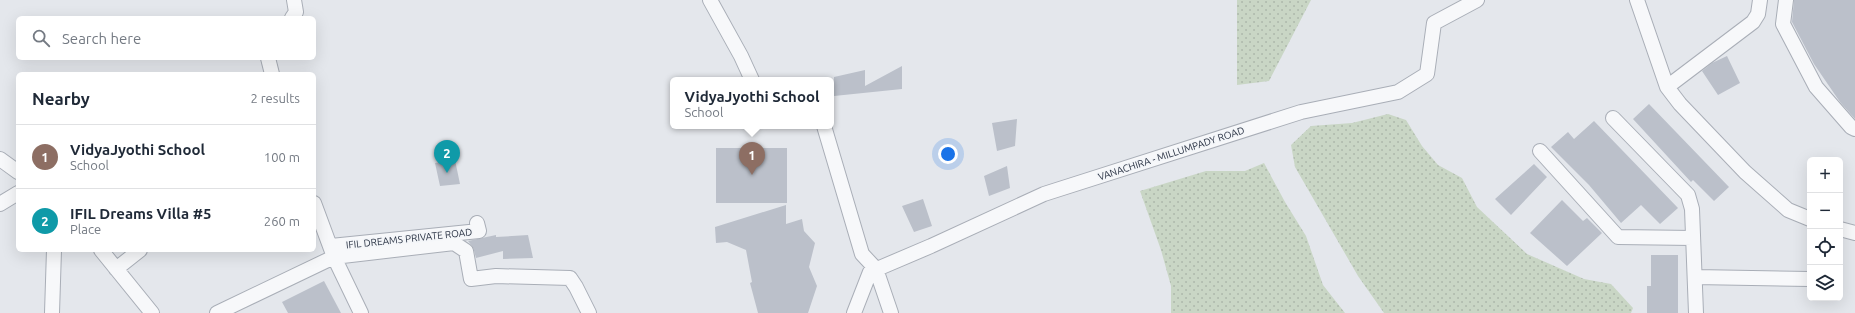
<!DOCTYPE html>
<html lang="en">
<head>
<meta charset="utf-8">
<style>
	body { margin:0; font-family:Ubuntu,sans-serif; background:#f2f2f3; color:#1f2937 }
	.controls { position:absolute; right:12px; bottom:12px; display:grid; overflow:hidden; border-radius:6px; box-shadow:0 4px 16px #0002 }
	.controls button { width:36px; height:36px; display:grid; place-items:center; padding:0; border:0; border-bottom:1px solid #e0e1e3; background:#fff; color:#1f2937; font:20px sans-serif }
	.you { position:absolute; left:948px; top:154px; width:14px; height:14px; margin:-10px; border:3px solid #fff; border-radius:50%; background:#1a73e8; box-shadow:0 0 0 6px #1a73e833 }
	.badge { display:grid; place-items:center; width:26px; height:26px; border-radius:50%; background:#2563eb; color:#fff; font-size:13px; font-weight:700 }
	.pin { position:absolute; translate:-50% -33px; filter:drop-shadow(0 1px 2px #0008) }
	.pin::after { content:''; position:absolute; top:21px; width:14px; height:12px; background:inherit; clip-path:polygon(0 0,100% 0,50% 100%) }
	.popup { position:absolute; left:670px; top:77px; width:164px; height:52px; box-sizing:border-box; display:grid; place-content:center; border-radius:6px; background:#fff; filter:drop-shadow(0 1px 3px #0005); font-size:13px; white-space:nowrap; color:#747a83 }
	.popup b { font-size:15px; color:#1f2937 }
	.popup::after { content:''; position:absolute; left:50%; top:100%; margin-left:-8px; border:8px solid transparent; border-top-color:#fff }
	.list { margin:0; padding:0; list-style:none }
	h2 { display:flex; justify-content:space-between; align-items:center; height:52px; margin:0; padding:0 16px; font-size:17px }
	h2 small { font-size:13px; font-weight:400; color:#747a83 }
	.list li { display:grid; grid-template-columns:26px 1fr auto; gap:12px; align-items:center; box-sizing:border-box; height:64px; padding:0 16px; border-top:1px solid #e0e1e3 }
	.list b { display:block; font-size:15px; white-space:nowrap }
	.list p { margin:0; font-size:13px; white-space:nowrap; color:#747a83 }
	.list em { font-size:13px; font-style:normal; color:#747a83 }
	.icon { flex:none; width:22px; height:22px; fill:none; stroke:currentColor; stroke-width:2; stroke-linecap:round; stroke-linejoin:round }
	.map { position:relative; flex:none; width:1855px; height:313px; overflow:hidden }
	.search { position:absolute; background:#fff; box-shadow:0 4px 16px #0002; left:16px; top:16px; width:300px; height:44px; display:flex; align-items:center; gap:10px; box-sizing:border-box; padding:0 14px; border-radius:6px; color:#747a83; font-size:15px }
	.panel { position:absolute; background:#fff; box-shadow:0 4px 16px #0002; left:16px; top:72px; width:300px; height:180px; border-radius:6px }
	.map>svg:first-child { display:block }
	.grass { fill:url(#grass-dots) }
	.building { fill:#bbc0ca }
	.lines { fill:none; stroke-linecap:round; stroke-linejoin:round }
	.minor-casing { stroke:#a9aeb7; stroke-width:16 }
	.minor { stroke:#f7f8fa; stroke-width:14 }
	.labels { text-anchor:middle; stroke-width:3.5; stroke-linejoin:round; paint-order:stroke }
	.street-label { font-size:10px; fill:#2b3445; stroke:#f4f6f9 }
</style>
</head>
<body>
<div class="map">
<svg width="1855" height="313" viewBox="0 0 1855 313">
	<defs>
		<pattern id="grass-dots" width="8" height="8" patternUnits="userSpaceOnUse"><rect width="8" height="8" fill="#c9d6c5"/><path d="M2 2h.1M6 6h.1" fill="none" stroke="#adb8ab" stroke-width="1.8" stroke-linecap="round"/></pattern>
	</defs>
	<rect width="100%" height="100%" fill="#e4e7ec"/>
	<!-- grass -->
	<path class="grass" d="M1237 0H1311L1269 81 1237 85Z
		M1388 114 1406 120 1422 146 1438 165 1462 178 1477 207 1527 254 1584 279 1611 284 1633 308 1631 313H1384L1358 276 1295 167 1291 145 1311 126 1352 123Z
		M1264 163 1285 202 1306 236 1323 285 1345 313H1171V286L1161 250 1140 191 1206 171H1245Z"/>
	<!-- building -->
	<path class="building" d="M1794 0H1855V119L1840 102 1814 64 1792 22Z
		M1727 56 1740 83 1718 95 1702 71 1712 63Z
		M902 66V89L834 96V77L865 70V86Z
		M1649 104 1729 187 1714 201 1693 180 1691 182 1633 119Z
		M1017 119 1015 146 997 151 992 123Z
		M1594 121 1678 208 1660 224 1641 205 1621 223 1589 185 1551 147 1568 132 1574 139Z
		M716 148H787V203H716Z
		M455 160 460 184 440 186 435 163Z
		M1534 164 1547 177 1511 215 1495 199Z
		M1007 166 1010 188 989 196 984 176Z
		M923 199 932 226 914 232 902 206Z
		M1562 200 1583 221 1587 218 1602 233 1567 266 1530 233Z
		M786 205V224L802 219 804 231 815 243 809 267 817 286 808 313H758L750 283 752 282 746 250 727 242 716 243 715 227Z
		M496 235V237L528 235 533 258 503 259V251L476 258 473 247 468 241Z
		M1651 255H1678V313H1647V286H1651Z
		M324 281 341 313H288L282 302Z"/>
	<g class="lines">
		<defs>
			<path id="minor" d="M710 0 741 56 752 80
				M1637 0 1667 87 1680 104 1745 172 1788 210 1810 219
				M1786 0 1783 24 1816 87 1851 127 1855 129
				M292 18 296 12 294 0
				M268 58 272 74
				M1667 87 1753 22 1758 14 1760 0
				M1613 118 1688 195 1692 209 1696 313
				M824 126 862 254 876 269 891 313
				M1540 151 1618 237 1693 238
				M0 159 18 172
				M314 203 334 257 361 313
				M0 204 18 193
				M1840 229 1855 233
				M331 246 479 231 477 223
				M101 250 152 313
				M116 269 140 250
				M1695 277 1810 279
				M52 313 54 250
				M217 313 334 257 454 243 466 251 471 279 496 276 570 278 576 287 589 313
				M854 313 870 272 931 246 1044 194 1301 112 1398 92 1427 74 1434 23 1477 0"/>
		</defs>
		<!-- minor casing -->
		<use href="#minor" class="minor-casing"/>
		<!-- minor -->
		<use href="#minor" class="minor"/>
	</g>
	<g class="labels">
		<!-- street labels -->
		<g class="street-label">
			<text transform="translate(1171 153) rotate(-18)" y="4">VANACHIRA - MILLUMPADY ROAD</text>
			<text transform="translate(409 238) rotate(-6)" y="4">IFIL DREAMS PRIVATE ROAD</text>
		</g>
	</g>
</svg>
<div class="controls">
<button>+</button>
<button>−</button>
<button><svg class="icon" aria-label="locate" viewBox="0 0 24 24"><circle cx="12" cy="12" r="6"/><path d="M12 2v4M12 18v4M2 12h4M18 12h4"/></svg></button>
<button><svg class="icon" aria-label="layers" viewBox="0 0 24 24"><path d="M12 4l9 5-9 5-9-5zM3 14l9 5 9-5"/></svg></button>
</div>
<div class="you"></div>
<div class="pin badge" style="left:752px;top:175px;background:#8d6e63">1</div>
<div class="popup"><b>VidyaJyothi School</b>School</div>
<div class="pin badge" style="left:447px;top:173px;background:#0f9aa8">2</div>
<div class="search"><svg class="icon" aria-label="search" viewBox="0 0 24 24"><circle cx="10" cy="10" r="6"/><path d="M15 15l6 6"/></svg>Search here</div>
<section class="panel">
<h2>Nearby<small>2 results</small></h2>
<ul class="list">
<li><span class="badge" style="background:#8d6e63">1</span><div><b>VidyaJyothi School</b><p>School</p></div><em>100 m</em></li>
<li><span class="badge" style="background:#0f9aa8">2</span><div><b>IFIL Dreams Villa #5</b><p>Place</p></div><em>260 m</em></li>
</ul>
</section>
</div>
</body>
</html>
